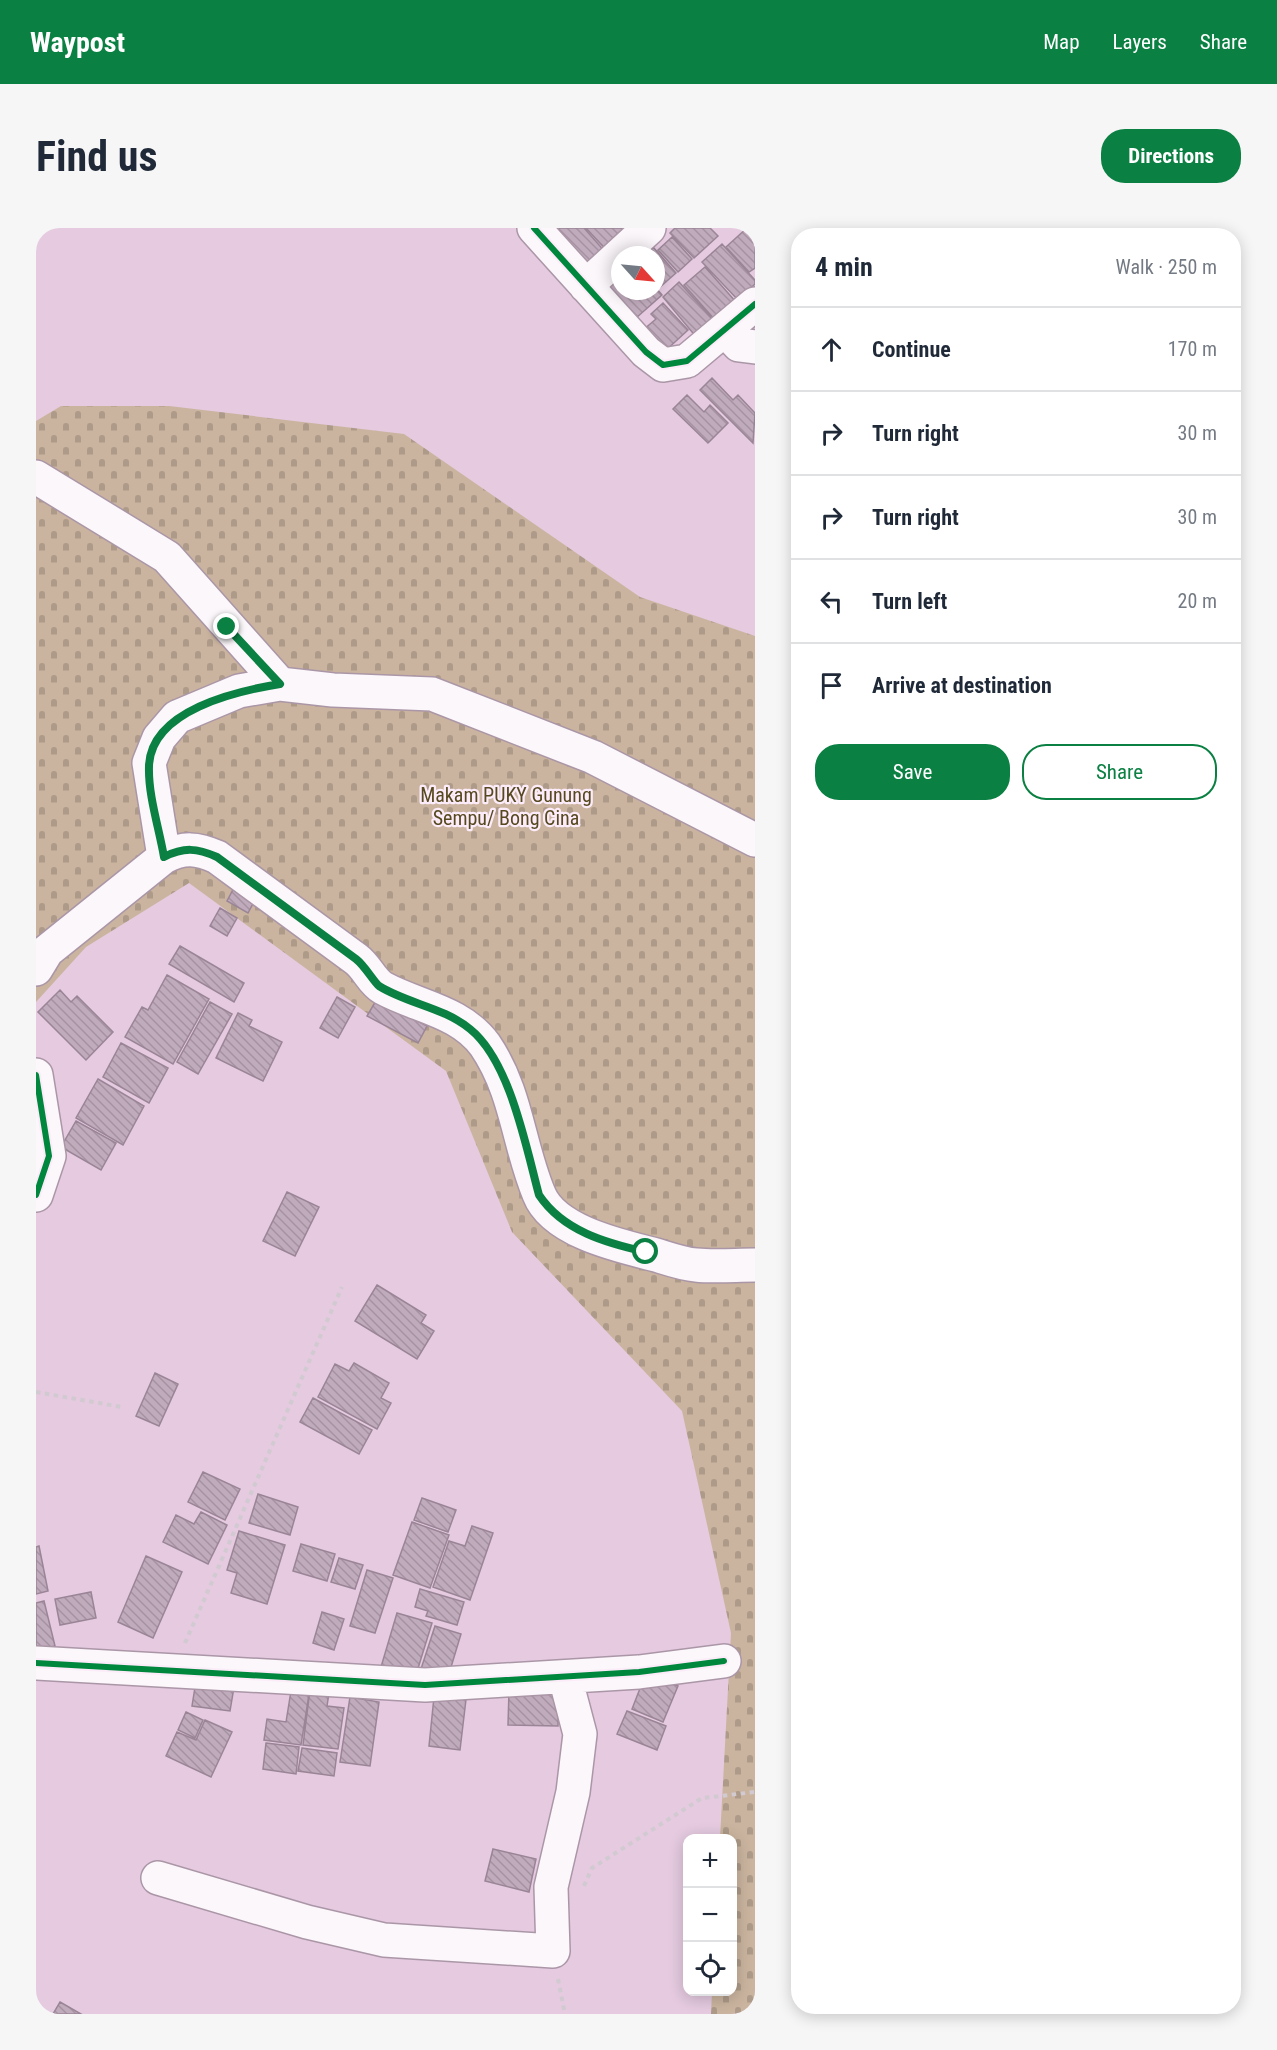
<!DOCTYPE html>
<html lang="en">
<head>
<meta charset="utf-8">
<style>
	body { margin:0; font-family:"Roboto Condensed",sans-serif; background:#f6f6f7; color:#1f2937 }
	.controls { position:absolute; right:18px; bottom:18px; display:grid; overflow:hidden; border-radius:12px; box-shadow:0 3px 15px #0003 }
	.controls button { width:54px; height:54px; display:grid; place-items:center; padding:0; border:0; border-bottom:2px solid #e0e1e3; background:#fff; color:#1f2937; font:30px sans-serif }
	.compass { position:absolute; left:575px; top:18px; width:54px; height:54px; border-radius:50%; background:#fff; box-shadow:0 3px 15px #0003; rotate:117deg }
	.stop { position:absolute; width:18px; height:18px; margin:-14px; border:4px solid #0b8043; border-radius:50%; background:#fff }
	.stop.end { background:#0b8043; border-color:#fff; box-shadow:0 2px 6px #0008 }
	.list { margin:0; padding:0; list-style:none }
	h2 { display:flex; justify-content:space-between; align-items:center; height:78px; margin:0; padding:0 24px; font-size:26px }
	h2 small { font-size:20px; font-weight:400; color:#747a83 }
	.list li { display:grid; grid-template-columns:39px 1fr auto; gap:18px; align-items:center; box-sizing:border-box; height:84px; padding:0 24px; border-top:2px solid #e0e1e3 }
	.list b { display:block; font-size:22px; white-space:nowrap }
	.list em { font-size:20px; font-style:normal; color:#747a83 }
	.actions { display:flex; gap:12px; padding:18px 24px }
	.actions a { flex:1; padding:14px 0; border:2px solid #0b8043; border-radius:24px; text-align:center; font-size:21px; color:#0b8043 }
	.actions .main { background:#0b8043; color:#fff }
	.icon { flex:none; width:33px; height:33px; fill:none; stroke:currentColor; stroke-width:2; stroke-linecap:round; stroke-linejoin:round }
	.map { position:relative; flex:none; width:719px; height:1786px; overflow:hidden; border-radius:24px }
	header { display:flex; align-items:center; gap:36px; box-sizing:border-box; height:84px; padding:0 30px; background:#0b8043; color:#fff }
	header strong { font-size:28px }
	nav { display:flex; gap:33px; margin-inline-start:auto; font-size:21px }
	.intro { display:flex; align-items:center; justify-content:space-between; box-sizing:border-box; height:144px; padding:0 36px }
	h1 { margin:0; font-size:42px }
	.button { padding:15px 27px; border-radius:24px; background:#0b8043; color:#fff; font-size:21px; font-weight:700 }
	main { display:flex; gap:36px; padding:0 36px }
	aside { flex:1; background:#fff; border-radius:24px; box-shadow:0 3px 15px #0003 }
	.map>svg:first-child { display:block }
	.cemetery { fill:url(#cemetery-stones) }
	.building { fill:url(#building-back-hatch); stroke:#9a8596; stroke-width:1.5 }
	.lines { fill:none; stroke-linecap:round; stroke-linejoin:round }
	.minor-casing { stroke:#ab96a7; stroke-width:36 }
	.path { stroke:#d2cad1; stroke-width:4; stroke-dasharray:4.5 4.5; stroke-linecap:butt }
	.minor { stroke:#fbf7fa; stroke-width:33 }
	.cycleway-casing { stroke:#fcecf9; stroke-width:10 }
	.cycleway { stroke:#00873e; stroke-width:6 }
	.route { stroke:#0b8043; stroke-width:8 }
	.labels { text-anchor:middle; stroke-width:4.5; stroke-linejoin:round; paint-order:stroke }
	.park-label { font-size:20px; fill:#56491f; stroke:#fcecf9 }
</style>
</head>
<body>
<header>
<strong>Waypost</strong>
<nav><a>Map</a><a>Layers</a><a>Share</a></nav>
</header>
<div class="intro"><h1>Find us</h1><a class="button">Directions</a></div>
<main>
<div class="map">
<svg width="719" height="1786" viewBox="0 0 719 1786">
	<defs>
		<pattern id="cemetery-stones" width="16" height="16" patternUnits="userSpaceOnUse" patternTransform="scale(1.5)"><rect width="16" height="16" fill="#cab49f"/><path d="M2 7V4a2 2 0 0 1 4 0v3zM10 15v-3a2 2 0 0 1 4 0v3z" fill="#ad9a88"/></pattern>
		<pattern id="building-back-hatch" width="6" height="6" patternUnits="userSpaceOnUse" patternTransform="scale(1.5)"><rect width="6" height="6" fill="#c0abbc"/><path d="M-1 5l2 2M0 0l6 6M5-1l2 2" fill="none" stroke="#a592a1"/></pattern>
	</defs>
	<rect width="100%" height="100%" fill="#e5cae0"/>
	<!-- cemetery -->
	<path class="cemetery" d="M25 178H133L368 206 604 369 719 408V1786H675L676 1764H696V1610H684L695 1405 646 1183 476 1004 410 843 153 655 50 719 0 774V193Z"/>
	<!-- building -->
	<path class="building" d="M524 0H548L571 26 551 44 518 5Z
		M550 0H585L592 7 572 24Z
		M639 0H674L682 8 658 30 634 5Z
		M711 0H719V40L713 44 690 19Z
		M636 9 656 31 642 44 622 22Z
		M686 16 719 52V56L702 72 666 34Z
		M617 19 640 45 623 60 620 56V27H608Z
		M669 39 700 74 680 93 648 57Z
		M584 40V63H620V60L626 67 600 90 573 60Z
		M643 54 679 94 661 110 627 69Z
		M627 75 652 102 627 125 607 102 620 91 615 86Z
		M676 150 697 172 702 167 719 185 717 215 664 162Z
		M651 167 668 184 674 177 692 195 672 215 637 181Z
		M201 654 222 666 212 685 191 673Z
		M184 680 201 690 191 708 174 698Z
		M144 718 208 755 198 774 133 736Z
		M131 747 173 771 137 836 89 809 106 779 112 782Z
		M24 762 35 774 41 768 77 804 50 832 2 784Z
		M301 769 319 779 302 810 284 800Z
		M341 771 391 798 382 815 331 788Z
		M174 774 196 786 162 846 141 834Z
		M202 785 216 792 213 798 246 814 227 853 180 830Z
		M85 815 132 840 113 875 67 849Z
		M62 851 108 878 87 917 40 890Z
		M40 893 80 915 65 942 25 919Z
		M251 964 283 979 259 1028 227 1013Z
		M341 1057 390 1087 385 1095 398 1103 381 1131 319 1093Z
		M318 1135 353 1155 345 1170 355 1175 341 1201 282 1169 299 1136 313 1143Z
		M119 1145 142 1156 123 1198 100 1188Z
		M277 1170 336 1202 323 1226 264 1194Z
		M167 1244 204 1261 189 1292 152 1274Z
		M222 1266 262 1279 254 1307 213 1295Z
		M386 1270 420 1282 412 1304 378 1292Z
		M165 1284 191 1297 172 1336 127 1314 140 1287 158 1296Z
		M376 1294 413 1307 394 1360 357 1347Z
		M436 1298 457 1305 434 1372 397 1359 413 1313 429 1318Z
		M203 1303 249 1317 231 1376 195 1365 201 1345 191 1342Z
		M265 1316 299 1326 291 1353 257 1343Z
		M3 1318 12 1363 0 1366V1319Z
		M110 1328 146 1344 117 1410 82 1394Z
		M303 1330 327 1337 319 1361 295 1354Z
		M331 1342 357 1350 339 1405 314 1398Z
		M384 1361 428 1374 421 1397 390 1388 392 1383 379 1379Z
		M55 1364 60 1390 24 1397 19 1371Z
		M8 1373 19 1418 0 1423V1375Z
		M286 1384 308 1391 298 1422 277 1415Z
		M361 1385 396 1395 379 1450 345 1439Z
		M399 1398 425 1406 412 1449 385 1441Z
		M610 1445 642 1458 627 1494 596 1481Z
		M160 1453 198 1459 194 1483 156 1478Z
		M399 1459 431 1463 424 1522 393 1518Z
		M274 1462 293 1465 291 1478 308 1480 302 1521 267 1517Z
		M255 1463 273 1466 265 1517 228 1512 231 1491 250 1494Z
		M473 1463H523L522 1498 472 1497Z
		M314 1469 343 1474 334 1538 304 1534Z
		M591 1483 630 1498 621 1522 581 1506Z
		M150 1484 167 1492 159 1510 142 1502Z
		M169 1492 196 1504 175 1549 130 1528 141 1504 160 1512Z
		M230 1515 263 1519 260 1546 227 1541Z
		M266 1520 301 1525 298 1548 262 1543Z
		M457 1621 500 1631 493 1664 449 1653Z
		M24 1774 45 1786H17Z"/>
	<g class="lines">
		<defs>
			<path id="minor" d="M498 0 610 124 627 137 651 133 719 76
				M550 58 613 0
				M689 102 703 117 719 119
				M0 249 131 329 244 456
				M128 629 113 535 123 510 141 489 203 463 244 456 297 462 396 466 557 529 719 612
				M0 741 11 723 128 629C148 619 161 620 181 629L320 731C331 739 336 754 347 760 382 779 424 783 449 817 481 864 482 916 503 966 518 1004 585 1018 620 1027 633 1031 647 1036 660 1037 679 1039 700 1037 719 1037
				M0 847 13 928 0 967
				M0 1435 389 1457 603 1444 688 1433
				M122 1650 271 1694 348 1712 517 1723 515 1659 537 1564 544 1506 529 1449"/>
		</defs>
		<!-- minor casing -->
		<use href="#minor" class="minor-casing"/>
		<!-- path -->
		<path class="path" d="M0 1164 86 1179
			M149 1415 306 1059
			M548 1658 556 1640 666 1570 719 1564
			M522 1751 529 1786"/>
		<!-- minor -->
		<use href="#minor" class="minor"/>
		<defs>
			<path id="cycleway" d="M498 0 610 124 627 137 651 133 719 76
				M0 847 13 928 0 967
				M0 1435 389 1457 603 1444 688 1433"/>
		</defs>
		<!-- cycleway casing -->
		<use href="#cycleway" class="cycleway-casing"/>
		<!-- cycleway -->
		<use href="#cycleway" class="cycleway"/>
	</g>
	<g class="lines">
		<!-- route -->
		<path class="route" d="M191 399 244 456C201 463 115 482 113 538 112 567 123 600 128 629 148 619 161 620 181 629L320 731C329 738 338 754 343 758 372 776 407 779 434 801 474 833 490 919 503 967 527 1003 570 1015 610 1024"/>
	</g>
	<g class="labels">
		<!-- park labels -->
		<g class="park-label">
			<text x="470" y="574">Makam PUKY Gunung<tspan x="470" dy="23">Sempu/ Bong Cina</tspan></text>
		</g>
	</g>
</svg>
<div class="controls">
<button>+</button>
<button>−</button>
<button><svg class="icon" aria-label="locate" viewBox="0 0 24 24"><circle cx="12" cy="12" r="6"/><path d="M12 2v4M12 18v4M2 12h4M18 12h4"/></svg></button>
</div>
<svg class="compass" viewBox="-18 -18 36 36"><path d="M0-13l5 13h-10z" fill="#e53935"/><path d="M0 13l5-13h-10z" fill="#747a83"/></svg>
<div class="stop" style="left:610px;top:1024px"></div>
<div class="stop end" style="left:191px;top:399px"></div>
</div>
<aside>
<h2>4 min<small>Walk · 250 m</small></h2>
<ul class="list">
<li><svg class="icon" aria-label="ahead" viewBox="0 0 24 24"><path d="M12 20V5M6 11l6-6 6 6"/></svg><div><b>Continue</b></div><em>170 m</em></li>
<li><svg class="icon" aria-label="right" viewBox="0 0 24 24"><path d="M7 20v-9h11M14 6l5 5-5 5"/></svg><div><b>Turn right</b></div><em>30 m</em></li>
<li><svg class="icon" aria-label="right" viewBox="0 0 24 24"><path d="M7 20v-9h11M14 6l5 5-5 5"/></svg><div><b>Turn right</b></div><em>30 m</em></li>
<li><svg class="icon" aria-label="left" viewBox="0 0 24 24"><path d="M17 20v-9H6M10 6l-5 5 5 5"/></svg><div><b>Turn left</b></div><em>20 m</em></li>
<li><svg class="icon" aria-label="arrive" viewBox="0 0 24 24"><path d="M6 21V4h12l-3 4 3 4H6"/></svg><div><b>Arrive at destination</b></div></li>
</ul>
<div class="actions"><a class="main">Save</a><a>Share</a></div>
</aside>
</main>
</body>
</html>
